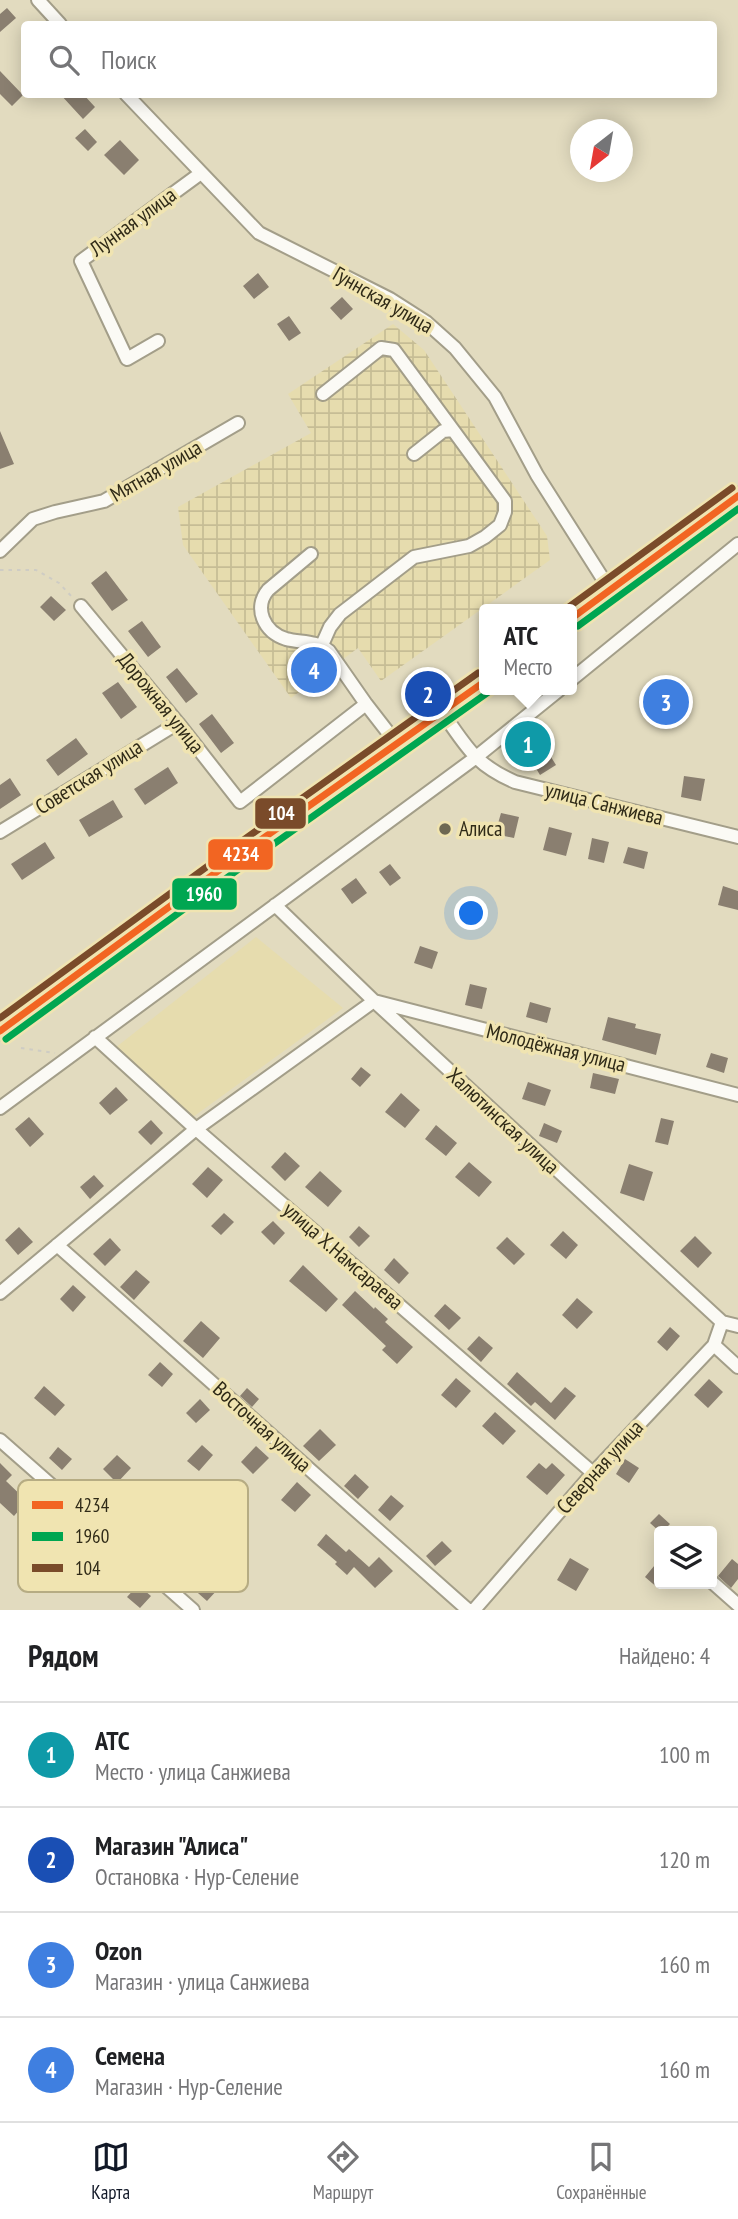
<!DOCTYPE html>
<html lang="ru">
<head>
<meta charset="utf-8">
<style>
	body { margin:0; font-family:"PT Sans Narrow",sans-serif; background:#f6f6f6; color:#202124 }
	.controls { position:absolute; right:21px; bottom:21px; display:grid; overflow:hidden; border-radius:7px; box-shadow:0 4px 18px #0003 }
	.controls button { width:63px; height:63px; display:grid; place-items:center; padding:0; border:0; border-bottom:2px solid #e0e0e0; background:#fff; color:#202124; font:35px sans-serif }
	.compass { position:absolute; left:570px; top:119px; width:63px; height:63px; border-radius:50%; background:#fff; box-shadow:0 4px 18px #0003; rotate:211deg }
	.you { position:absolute; left:472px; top:914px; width:24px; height:24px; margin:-18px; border:5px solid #fff; border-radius:50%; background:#1a73e8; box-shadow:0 0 0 10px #1a73e833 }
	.badge { display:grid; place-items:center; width:46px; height:46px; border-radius:50%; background:#111827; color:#fff; font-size:23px; font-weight:700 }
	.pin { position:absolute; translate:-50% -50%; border:4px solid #fff; box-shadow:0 2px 7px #0006 }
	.popup { position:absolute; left:479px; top:604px; width:98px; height:91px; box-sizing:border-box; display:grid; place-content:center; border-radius:7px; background:#fff; filter:drop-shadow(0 2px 5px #0005); font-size:23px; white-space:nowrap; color:#757577 }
	.popup b { font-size:26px; color:#202124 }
	.popup::after { content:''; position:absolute; left:50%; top:100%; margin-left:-14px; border:14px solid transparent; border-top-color:#fff }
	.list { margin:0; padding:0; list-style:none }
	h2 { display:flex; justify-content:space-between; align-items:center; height:91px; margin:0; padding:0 28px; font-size:30px }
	h2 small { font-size:23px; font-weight:400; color:#757577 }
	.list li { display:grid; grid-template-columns:46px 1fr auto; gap:21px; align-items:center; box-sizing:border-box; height:105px; padding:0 28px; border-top:2px solid #e0e0e0 }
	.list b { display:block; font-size:26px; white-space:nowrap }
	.list p { margin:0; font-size:23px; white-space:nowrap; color:#757577 }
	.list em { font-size:23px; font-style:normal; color:#757577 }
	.icon { flex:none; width:38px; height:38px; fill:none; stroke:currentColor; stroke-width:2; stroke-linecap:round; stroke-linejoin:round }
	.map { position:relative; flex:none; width:738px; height:1610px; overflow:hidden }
	.search { position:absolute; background:#fff; box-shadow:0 4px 18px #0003; left:21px; right:21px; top:21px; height:77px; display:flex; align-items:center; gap:18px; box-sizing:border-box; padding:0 24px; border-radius:7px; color:#757577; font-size:26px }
	.sheet { height:511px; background:#fff }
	nav { display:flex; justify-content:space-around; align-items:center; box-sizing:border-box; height:98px; border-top:2px solid #e0e0e0; background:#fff; font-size:19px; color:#757577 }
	nav a { display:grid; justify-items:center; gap:4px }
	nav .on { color:#111827 }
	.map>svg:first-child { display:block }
	.built { fill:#e6dcae }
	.industrial { fill:url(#industrial-grid) }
	.building { fill:#8a7f70 }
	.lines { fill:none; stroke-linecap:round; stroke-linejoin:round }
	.minor-casing { stroke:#a39e89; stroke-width:16 }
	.highway-casing { stroke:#bfbcad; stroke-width:21 }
	.path { stroke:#ceccc4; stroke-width:2; stroke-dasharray:3.5 5; stroke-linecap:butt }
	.minor { stroke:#fbfaf5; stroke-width:12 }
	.highway { stroke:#cdd8d8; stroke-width:18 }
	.bus-1-casing { stroke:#f0e4b1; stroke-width:12 }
	.bus-2-casing { stroke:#f0e4b1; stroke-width:12 }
	.bus-3-casing { stroke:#f0e4b1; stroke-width:12 }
	.bus-1 { stroke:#f26522; stroke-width:7 }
	.bus-2 { stroke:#00a651; stroke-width:7 }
	.bus-3 { stroke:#7a4b2a; stroke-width:7 }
	.poi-dot { fill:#6e6852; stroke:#f0e4b1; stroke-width:2.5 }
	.labels { text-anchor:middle; stroke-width:7; stroke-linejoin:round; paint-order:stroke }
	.street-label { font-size:21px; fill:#2f2a17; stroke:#f0e4b1 }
	.poi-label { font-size:21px; fill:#2f2a17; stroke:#f0e4b1; text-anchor:start }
	.key { fill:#f0e4b1; stroke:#b6ac83; stroke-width:2 }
	.key-label { font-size:19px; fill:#2f2a17 }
	.line-badge { stroke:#f0e4b1; stroke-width:2.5 }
	.badge-label { font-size:19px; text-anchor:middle; font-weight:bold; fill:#fff }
</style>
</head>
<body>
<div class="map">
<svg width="738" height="1610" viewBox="0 0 738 1610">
	<defs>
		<pattern id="industrial-grid" width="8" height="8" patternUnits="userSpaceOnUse" patternTransform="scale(1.75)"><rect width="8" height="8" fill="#e6dcae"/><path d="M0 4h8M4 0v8" fill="none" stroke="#c6bd95"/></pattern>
	</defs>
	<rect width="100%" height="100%" fill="#e2dbbf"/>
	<!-- built -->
	<path class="built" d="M256 937 343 1008 193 1117 115 1048Z"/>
	<!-- industrial -->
	<path class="industrial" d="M393 324 424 350 547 536 550 560 381 681 358 648 291 698 183 545 178 507 311 433 288 394Z"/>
	<!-- building -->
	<path class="building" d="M7 8 16 18 0 32V14Z
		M0 71 23 95 12 106 0 94Z
		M60 94H83L95 107 83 119Z
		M85 129 97 142 88 151 75 138Z
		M120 140 139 160 124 175 104 155Z
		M258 273 269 287 254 299 243 286Z
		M342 297 353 309 341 320 330 308Z
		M289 316 301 333 289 341 277 324Z
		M0 431 14 464 0 469Z
		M106 571 128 600 112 611 91 583Z
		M51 596 66 610 54 621 40 607Z
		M142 621 161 647 148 657 128 631Z
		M177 668 198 694 186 703 166 677Z
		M118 682 137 707 121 719 102 693Z
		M667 684 679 698 665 709 654 695Z
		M212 714 234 743 221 753 199 724Z
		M529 735 541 752 546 749 556 765 540 775 531 760 517 768 506 751Z
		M76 738 88 754 58 776 46 760Z
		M168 767 178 783 145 805 134 789Z
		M684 776 705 779 701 801 681 797Z
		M10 778 21 795 0 809V785Z
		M113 800 123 817 89 837 79 820Z
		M501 813 519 817 514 838 495 834Z
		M549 827 572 833 566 856 543 850Z
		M592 838 609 842 604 863 588 859Z
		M45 842 55 858 22 880 11 864Z
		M628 847 648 852 644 869 623 863Z
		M390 864 401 878 390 886 379 872Z
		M356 878 367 893 352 904 341 889Z
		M723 886 738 891V910L718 905Z
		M420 946 438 952 432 969 414 963Z
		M470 984 487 988 482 1009 465 1005Z
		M530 1002 551 1008 547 1023 526 1017Z
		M608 1017 636 1024 635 1028 661 1034 656 1055 602 1040Z
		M711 1053 728 1058 724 1073 706 1067Z
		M361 1067 371 1075 360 1087 351 1079Z
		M593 1073 619 1079 615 1094 590 1088Z
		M528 1082 551 1090 545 1106 522 1099Z
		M116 1087 128 1100 110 1115 99 1103Z
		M401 1093 420 1110 405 1128 385 1112Z
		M29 1117 44 1134 30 1147 15 1129Z
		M661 1118 674 1121 668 1145 655 1142Z
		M151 1120 163 1133 151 1145 138 1132Z
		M544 1123 562 1131 557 1143 539 1136Z
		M436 1125 457 1143 446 1156 425 1139Z
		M285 1152 300 1166 285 1181 271 1167Z
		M469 1162 492 1182 479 1197 455 1177Z
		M629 1164 653 1172 644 1201 620 1193Z
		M208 1167 223 1180 207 1198 192 1184Z
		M320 1171 342 1191 328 1207 305 1187Z
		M94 1175 104 1186 90 1199 80 1187Z
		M224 1213 234 1222 221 1235 211 1226Z
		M273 1221 285 1233 274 1245 261 1232Z
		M359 1226 370 1236 359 1247 349 1237Z
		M19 1227 33 1242 18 1255 5 1240Z
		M563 1231 578 1245 566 1259 550 1245Z
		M695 1236 712 1253 698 1268 680 1251Z
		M507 1237 525 1254 514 1265 496 1248Z
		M110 1238 121 1250 105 1266 93 1254Z
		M394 1258 409 1273 399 1284 384 1270Z
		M303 1265 338 1299 326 1312 289 1281Z
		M136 1270 150 1282 134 1300 120 1287Z
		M73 1285 86 1297 73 1312 60 1299Z
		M355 1291 374 1309 375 1307 388 1319 385 1322 413 1347 397 1364 382 1350 386 1346 342 1305Z
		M577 1298 593 1312 577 1329 562 1315Z
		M445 1304 461 1318 449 1330 434 1316Z
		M201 1321 220 1338 203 1358 183 1341Z
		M670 1327 680 1336 667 1351 657 1342Z
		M479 1336 493 1348 481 1362 467 1349Z
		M160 1362 173 1374 162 1387 148 1375Z
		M517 1372 551 1403 565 1387 576 1396 555 1420 535 1402 531 1406 507 1384Z
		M456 1378 471 1391 456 1408 441 1395Z
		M709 1379 723 1392 708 1408 694 1395Z
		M44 1386 65 1405 55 1416 34 1398Z
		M247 1388 259 1399 252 1407 240 1396Z
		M200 1399 210 1410 196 1423 186 1413Z
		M495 1412 516 1431 503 1445 482 1426Z
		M320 1429 336 1445 319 1461 303 1446Z
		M202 1445 213 1455 199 1471 187 1461Z
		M256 1446 269 1458 253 1474 241 1462Z
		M58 1447 72 1459 62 1470 49 1458Z
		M117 1455 131 1468 117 1483 103 1469Z
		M625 1459 639 1468 629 1483 616 1474Z
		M0 1463 12 1475 6 1481 27 1501 14 1516 0 1503Z
		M539 1463 546 1469 552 1463 565 1475 547 1495 526 1477Z
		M355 1474 369 1487 358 1499 344 1486Z
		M297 1482 311 1495 295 1512 281 1500Z
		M391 1495 404 1506 390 1521 378 1510Z
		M659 1514 670 1524 663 1531H659L650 1523Z
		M153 1531 172 1548 160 1561 141 1544Z
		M326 1534 346 1552 349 1549 369 1567 379 1557 393 1571 375 1588 354 1567 347 1575 335 1564 337 1562 317 1545Z
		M59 1536 82 1555 64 1576 41 1556Z
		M442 1541 452 1551 435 1566 426 1556Z
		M570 1558 589 1569 576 1591 557 1580Z
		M732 1559 738 1564V1579L731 1588 718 1576Z
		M659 1560V1589L645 1577Z
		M202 1573 219 1588 207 1601 190 1586Z
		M138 1585 151 1596 140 1608 127 1597Z"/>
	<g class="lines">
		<defs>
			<path id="minor" d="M38 0 60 24
				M126 94 259 233 390 299 426 322 455 348 495 397 537 475 610 590
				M158 341 127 359 81 261 201 173
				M323 394 381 348 394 350 453 430
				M0 551 33 519 55 512 104 501 238 423
				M81 606 178 723 240 802 366 704 329 651C315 640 301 643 286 639 264 632 253 608 268 590L311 554
				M322 645 330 627 340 614 414 557 469 546 485 537 500 525 505 512V501L453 430 443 431 414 454
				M572 679 738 544
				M366 704 397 744
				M442 712C467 747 474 764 515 782L738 837
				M0 832 178 723
				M275 905 374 1001 722 1322 738 1326
				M95 1037 196 1129 593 1473
				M0 1108 475 758 559 690
				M57 1245 468 1610
				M0 1293 196 1129 374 1001 738 1095
				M714 1345 738 1367
				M0 1440 193 1610
				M712 1582 738 1605
				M474 1610 593 1473 714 1345 722 1322"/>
			<path id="highway" d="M572 618 738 496
				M0 1031 248 849 484 682"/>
		</defs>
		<!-- minor casing -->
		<use href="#minor" class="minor-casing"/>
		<!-- highway casing -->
		<use href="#highway" class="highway-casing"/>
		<!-- path -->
		<path class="path" d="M0 570H36L59 583 73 598
			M21 1048 55 1053"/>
		<!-- minor -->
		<use href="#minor" class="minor"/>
		<!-- highway -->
		<use href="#highway" class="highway"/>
		<defs>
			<path id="bus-1" d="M572 618 738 496
				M0 1031 248 849 484 682"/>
			<path id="bus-2" d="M578 626 738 509
				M6 1039 254 858 490 691"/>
			<path id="bus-3" d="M566 609 732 488
				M0 1018 242 841 478 673"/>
		</defs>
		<!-- bus-1 casing -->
		<use href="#bus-1" class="bus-1-casing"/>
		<!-- bus-2 casing -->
		<use href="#bus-2" class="bus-2-casing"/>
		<!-- bus-3 casing -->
		<use href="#bus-3" class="bus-3-casing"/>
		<!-- bus-1 -->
		<use href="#bus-1" class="bus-1"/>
		<!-- bus-2 -->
		<use href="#bus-2" class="bus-2"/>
		<!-- bus-3 -->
		<use href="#bus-3" class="bus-3"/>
	</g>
	<!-- markers -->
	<circle class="poi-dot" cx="445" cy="829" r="7"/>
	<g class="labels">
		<!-- street labels -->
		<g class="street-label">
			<text transform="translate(133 222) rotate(-36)" y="7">Лунная улица</text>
			<text transform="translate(383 300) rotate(30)" y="7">Гуннская улица</text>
			<text transform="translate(156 471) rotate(-30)" y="7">Мятная улица</text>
			<text transform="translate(161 703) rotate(51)" y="7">Дорожная улица</text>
			<text transform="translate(89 777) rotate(-32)" y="7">Советская улица</text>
			<text transform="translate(604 804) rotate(14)" y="7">улица Санжиева</text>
			<text transform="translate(556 1048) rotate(14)" y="7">Молодёжная улица</text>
			<text transform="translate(503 1121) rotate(43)" y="7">Халютинская улица</text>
			<text transform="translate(343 1256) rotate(41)" y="7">улица Х.Намсараева</text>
			<text transform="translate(262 1427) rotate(42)" y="7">Восточная улица</text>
			<text transform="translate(600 1467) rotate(-48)" y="7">Северная улица</text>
		</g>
		<!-- poi labels -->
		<g class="poi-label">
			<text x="459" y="836">Алиса</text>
		</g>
	</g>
	<!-- legend -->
	<rect x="18" y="1480" width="230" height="112" rx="10" class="key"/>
	<rect x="32" y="1501" width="31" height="8" fill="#f26522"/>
	<rect x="32" y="1532" width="31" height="9" fill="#00a651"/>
	<rect x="32" y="1564" width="31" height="8" fill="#7a4b2a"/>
	<g class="key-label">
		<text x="75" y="1512">4234</text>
		<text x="75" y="1543">1960</text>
		<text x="75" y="1575">104</text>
	</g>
	<g class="line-badge">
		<rect x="254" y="797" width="53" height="33" rx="7" fill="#7a4b2a"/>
		<rect x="207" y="838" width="67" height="33" rx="7" fill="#f26522"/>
		<rect x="171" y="877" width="67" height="34" rx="7" fill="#00a651"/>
	</g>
	<g class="badge-label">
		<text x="281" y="820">104</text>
		<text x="241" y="861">4234</text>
		<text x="204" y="901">1960</text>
	</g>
</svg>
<div class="controls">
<button><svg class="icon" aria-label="layers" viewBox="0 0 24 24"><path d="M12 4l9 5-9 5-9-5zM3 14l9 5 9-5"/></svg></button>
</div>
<svg class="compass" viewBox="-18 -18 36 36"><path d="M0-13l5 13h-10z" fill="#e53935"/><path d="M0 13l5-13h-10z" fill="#757577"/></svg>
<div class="you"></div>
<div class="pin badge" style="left:528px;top:744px;background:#0f9aa8">1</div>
<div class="popup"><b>АТС</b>Место</div>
<div class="pin badge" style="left:428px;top:694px;background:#1a4fb4">2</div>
<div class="pin badge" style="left:666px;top:702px;background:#3f7fe0">3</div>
<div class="pin badge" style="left:314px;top:670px;background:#3f7fe0">4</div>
<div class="search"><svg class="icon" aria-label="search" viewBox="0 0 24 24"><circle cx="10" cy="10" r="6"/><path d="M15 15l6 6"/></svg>Поиск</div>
</div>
<section class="sheet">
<h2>Рядом<small>Найдено: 4</small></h2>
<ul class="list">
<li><span class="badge" style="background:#0f9aa8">1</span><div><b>АТС</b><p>Место · улица Санжиева</p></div><em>100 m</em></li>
<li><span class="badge" style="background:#1a4fb4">2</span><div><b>Магазин &quot;Алиса&quot;</b><p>Остановка · Нур-Селение</p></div><em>120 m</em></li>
<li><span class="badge" style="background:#3f7fe0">3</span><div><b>Ozon</b><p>Магазин · улица Санжиева</p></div><em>160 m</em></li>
<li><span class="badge" style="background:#3f7fe0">4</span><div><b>Семена</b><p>Магазин · Нур-Селение</p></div><em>160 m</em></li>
</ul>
</section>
<nav>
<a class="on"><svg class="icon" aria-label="map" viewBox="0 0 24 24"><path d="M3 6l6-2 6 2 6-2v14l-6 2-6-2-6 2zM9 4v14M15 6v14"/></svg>Карта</a>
<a><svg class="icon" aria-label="directions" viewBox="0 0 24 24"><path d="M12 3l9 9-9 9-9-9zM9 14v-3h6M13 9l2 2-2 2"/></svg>Маршрут</a>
<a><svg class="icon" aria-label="saved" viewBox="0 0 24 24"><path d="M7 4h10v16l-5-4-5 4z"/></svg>Сохранённые</a>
</nav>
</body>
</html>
